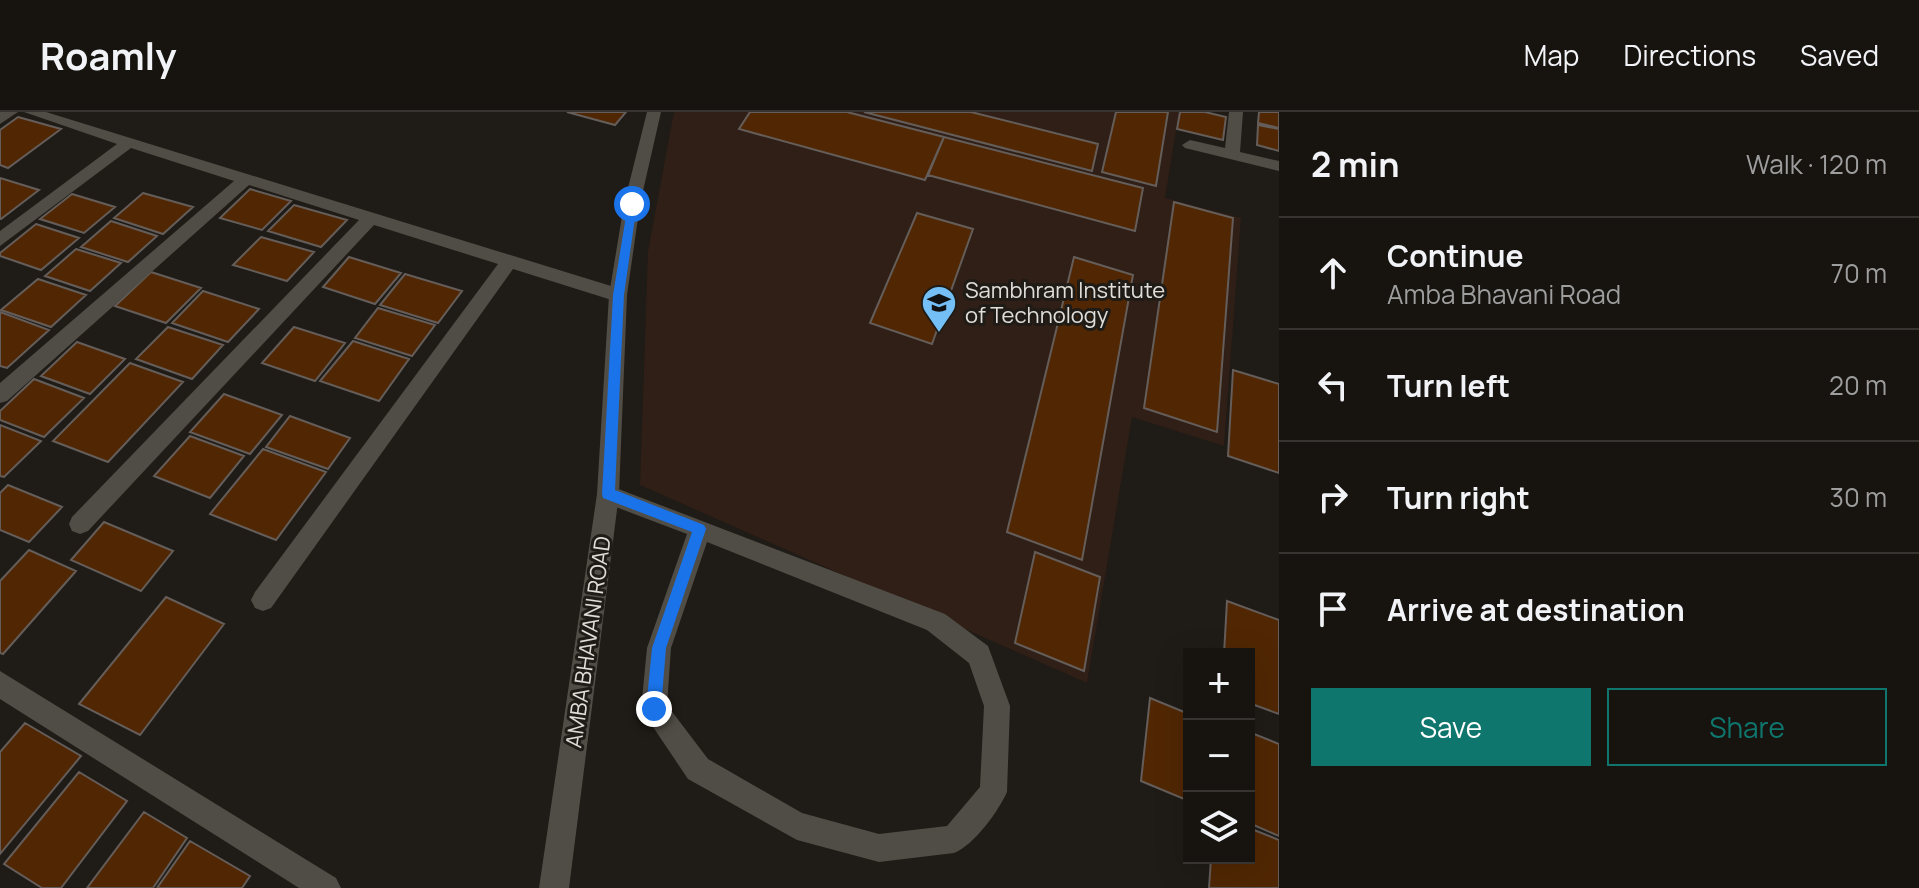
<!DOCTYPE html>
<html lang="en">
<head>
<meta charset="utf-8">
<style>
	body { margin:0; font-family:Manrope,sans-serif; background:#201d19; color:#f1f3f6 }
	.controls { position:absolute; right:24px; bottom:24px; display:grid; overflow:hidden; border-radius:0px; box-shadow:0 8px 32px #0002 }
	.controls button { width:72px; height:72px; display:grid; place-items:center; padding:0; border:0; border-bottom:2px solid #363330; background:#171410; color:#f1f3f6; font:40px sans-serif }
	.stop { position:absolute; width:24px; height:24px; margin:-18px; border:6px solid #1a73e8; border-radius:50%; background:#fff }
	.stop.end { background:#1a73e8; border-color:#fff; box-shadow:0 2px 8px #0008 }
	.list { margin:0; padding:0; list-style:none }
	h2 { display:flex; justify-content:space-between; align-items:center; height:104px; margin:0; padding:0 32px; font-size:34px }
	h2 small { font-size:26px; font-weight:400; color:#9e9e9f }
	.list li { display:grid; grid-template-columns:52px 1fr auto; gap:24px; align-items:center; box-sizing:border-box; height:112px; padding:0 32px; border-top:2px solid #363330 }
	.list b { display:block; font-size:30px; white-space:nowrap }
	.list p { margin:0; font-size:26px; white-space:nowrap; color:#9e9e9f }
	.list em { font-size:26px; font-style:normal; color:#9e9e9f }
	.actions { display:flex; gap:16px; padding:24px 32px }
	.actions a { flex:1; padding:18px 0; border:2px solid #0f766e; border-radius:0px; text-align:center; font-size:28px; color:#0f766e }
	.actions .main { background:#0f766e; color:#fff }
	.icon { flex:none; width:44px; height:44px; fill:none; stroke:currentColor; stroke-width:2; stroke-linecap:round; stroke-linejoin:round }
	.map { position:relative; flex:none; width:1279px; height:776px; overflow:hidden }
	header { display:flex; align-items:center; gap:48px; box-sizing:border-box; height:112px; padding:0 40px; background:#171410; border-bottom:2px solid #363330 }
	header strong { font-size:38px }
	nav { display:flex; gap:44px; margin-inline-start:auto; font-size:28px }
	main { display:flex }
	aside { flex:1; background:#171410 }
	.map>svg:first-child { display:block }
	.education { fill:#2f1f16 }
	.building { fill:#512703; stroke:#645d59; stroke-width:2 }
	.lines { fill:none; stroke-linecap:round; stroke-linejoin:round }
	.service { fill:#504d46; fill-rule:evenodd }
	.minor { fill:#504d46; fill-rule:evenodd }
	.tertiary { fill:#504d46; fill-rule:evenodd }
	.route { fill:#1a73e8 }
	.labels { text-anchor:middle; stroke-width:6; stroke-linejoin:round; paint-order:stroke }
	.poi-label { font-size:22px; fill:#e1deda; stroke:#1f1b16; text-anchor:start }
	.street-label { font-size:22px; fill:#e1deda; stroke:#1f1b16 }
</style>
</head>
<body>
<header>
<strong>Roamly</strong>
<nav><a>Map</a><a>Directions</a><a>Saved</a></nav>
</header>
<main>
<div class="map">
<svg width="1279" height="776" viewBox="0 0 1279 776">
	<rect width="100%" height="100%" fill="#1f1b16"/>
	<!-- education -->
	<path class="education" d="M674 0H1179L1165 86 1241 106 1224 334 1132 305 1087 571 640 373 648 139Z"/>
	<!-- building -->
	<path class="building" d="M567 0H626L615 13Z
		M750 0H847L944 25 925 68 739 17Z
		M864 0H971L1098 32 1092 59Z
		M1116 0H1168L1156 74 1102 60Z
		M1180 0H1205L1226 5 1223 28 1177 17Z
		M1259 0H1279V16L1258 11Z
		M18 5 61 17 8 56 0 53V18Z
		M1258 13 1279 17V39L1257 33Z
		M944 25 1143 76 1135 119 928 63Z
		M0 66 39 78 1 107H0Z
		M250 77 291 89 262 118 220 106Z
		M143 81 193 95 163 122 114 106Z
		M72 82 115 95 84 121 40 107Z
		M1174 90 1233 106 1217 320 1144 296Z
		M294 93 347 108 321 135 268 119Z
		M917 101 973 117 932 232 870 211Z
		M111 109 157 124 128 150 81 135Z
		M36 112 79 126 41 158 0 144V141Z
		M261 125 314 140 287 169 233 153Z
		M76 137 121 151 90 179 45 164Z
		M349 145 401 161 375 192 323 175Z
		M1074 145 1133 163 1082 448 1007 420Z
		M151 160 201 176 166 211 115 194Z
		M405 162 462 179 438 211 380 193Z
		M38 167 86 183 51 215 1 198Z
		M203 179 259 197 228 230 172 211Z
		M378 196 435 213 412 244 355 226Z
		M0 200 49 218 7 256 0 254Z
		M168 215 223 233 192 267 136 247Z
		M294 215 345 231 315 269 262 251Z
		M353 229 409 247 379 289 320 269Z
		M77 230 125 247 90 282 41 264Z
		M130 251 183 270 108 350 53 329Z
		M1233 258 1279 272V361L1228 344Z
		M34 267 84 286 44 325 0 308V299Z
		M224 282 282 303 250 342 190 320Z
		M290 304 350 326 328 357 266 335Z
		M0 313 41 329 4 365 0 364Z
		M190 324 244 344 210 386 154 364Z
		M263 337 326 360 276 428 210 402Z
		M8 373 62 395 29 430 0 418V381Z
		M104 410 173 439 141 479 71 448Z
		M29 438 76 459 3 542 0 541V469Z
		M1035 440 1100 465 1084 559 1015 531Z
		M166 485 224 512 140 623 79 592Z
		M1227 489 1279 508V602L1249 591V542H1224Z
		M1150 586 1189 602V689L1141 669Z
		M25 611 81 644 0 742V640Z
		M1249 620 1279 632V724L1249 711Z
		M79 660 127 689 61 776H42L4 752Z
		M144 700 187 726 153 776H87Z
		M1249 716 1279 728V776H1209L1211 746H1249Z
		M190 729 250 764 242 776H157Z"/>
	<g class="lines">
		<!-- service -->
		<path class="service" d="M608 373 945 502 988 534 1010 594 1007 680C998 700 974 733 954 741L879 750 797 728 688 667 641 597 647 536 687 422 600 389 597 382 600 375ZM707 430 927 518 969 551 984 594 980 675 947 714 879 722 802 701 708 647 667 593 671 536Z"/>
		<!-- minor -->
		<path class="minor" d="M0 0H18L0 12Z
			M24 0H46L624 178 627 183 618 190 513 157 271 496 263 499 255 496 251 488 255 480 498 152 374 113 88 419 80 422 72 419 69 412 72 405 359 108 249 73 7 289 0 291V271L234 69 131 36 0 134V119L117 32Z
			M1229 0H1243L1240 40 1279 49V59L1185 36 1182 33 1190 28 1225 36Z
			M0 559 336 766 341 776H299L0 587Z"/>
		<!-- tertiary -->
		<path class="tertiary" d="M647 0H661L640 92 627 183 619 382 569 776H539L597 382 609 183 624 92Z"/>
	</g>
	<!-- route -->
	<path class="route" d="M632 89 637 92 624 183 615 378 704 413 706 417 666 536 661 597 654 605 646 597 652 536 692 420 603 386 602 382 613 183 628 92Z"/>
	<!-- icons -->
	<defs>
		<symbol id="university-pin" viewBox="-11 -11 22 30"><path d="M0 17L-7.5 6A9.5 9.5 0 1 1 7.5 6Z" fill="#74c0f6" stroke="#1f1b16"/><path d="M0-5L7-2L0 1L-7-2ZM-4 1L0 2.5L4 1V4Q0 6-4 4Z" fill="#111"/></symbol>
	</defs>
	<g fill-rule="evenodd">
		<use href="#university-pin" x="919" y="171" width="40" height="54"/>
	</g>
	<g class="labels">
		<!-- poi labels -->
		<g class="poi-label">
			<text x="965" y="186">Sambhram Institute<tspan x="965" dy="25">of Technology</tspan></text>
		</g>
		<!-- street labels -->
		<g class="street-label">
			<text transform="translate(588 530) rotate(-82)" y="8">AMBA BHAVANI ROAD</text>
		</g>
	</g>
</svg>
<div class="controls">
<button>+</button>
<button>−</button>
<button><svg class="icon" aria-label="layers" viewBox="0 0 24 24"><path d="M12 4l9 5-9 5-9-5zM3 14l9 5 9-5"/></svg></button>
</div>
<div class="stop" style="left:632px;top:92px"></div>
<div class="stop end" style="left:654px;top:597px"></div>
</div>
<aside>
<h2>2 min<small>Walk · 120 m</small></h2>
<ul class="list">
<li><svg class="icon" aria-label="ahead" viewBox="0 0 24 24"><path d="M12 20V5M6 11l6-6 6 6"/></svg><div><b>Continue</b><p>Amba Bhavani Road</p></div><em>70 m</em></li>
<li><svg class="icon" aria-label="left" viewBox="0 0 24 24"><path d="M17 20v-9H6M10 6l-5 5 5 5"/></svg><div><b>Turn left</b></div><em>20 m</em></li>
<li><svg class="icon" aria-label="right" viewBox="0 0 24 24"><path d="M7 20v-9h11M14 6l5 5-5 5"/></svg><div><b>Turn right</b></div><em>30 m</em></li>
<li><svg class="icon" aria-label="arrive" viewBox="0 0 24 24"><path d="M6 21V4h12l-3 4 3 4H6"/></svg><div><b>Arrive at destination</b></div></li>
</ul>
<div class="actions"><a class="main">Save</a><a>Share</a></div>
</aside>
</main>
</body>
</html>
